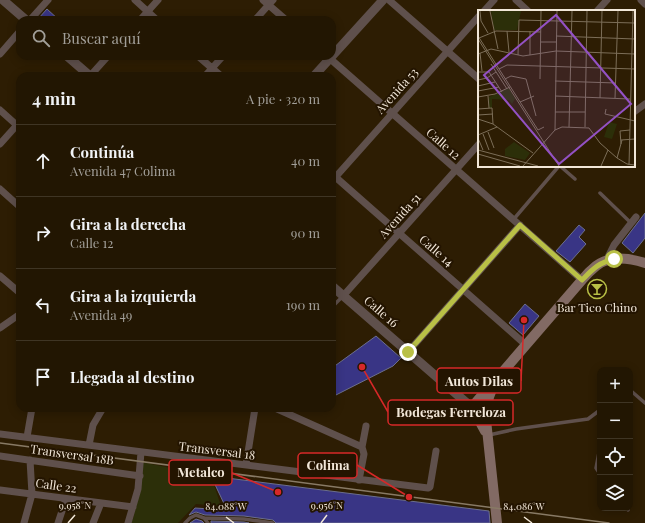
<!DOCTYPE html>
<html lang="es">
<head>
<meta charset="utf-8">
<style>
	body { margin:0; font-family:"Playfair Display",serif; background:#2a1f0c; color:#f1f3f6 }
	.controls { position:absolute; right:12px; bottom:12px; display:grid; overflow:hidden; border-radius:8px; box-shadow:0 2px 10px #0003 }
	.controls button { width:36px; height:36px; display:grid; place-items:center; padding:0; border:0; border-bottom:1px solid #3f3524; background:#221602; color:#f1f3f6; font:20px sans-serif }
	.stop { position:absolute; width:12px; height:12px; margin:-9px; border:3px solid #b9c046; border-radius:50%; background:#fff }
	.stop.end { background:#b9c046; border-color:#fff; box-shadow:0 1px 4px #0008 }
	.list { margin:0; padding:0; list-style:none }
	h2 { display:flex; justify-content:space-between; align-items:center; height:52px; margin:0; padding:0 16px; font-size:17px }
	h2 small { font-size:13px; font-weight:400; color:#a29f99 }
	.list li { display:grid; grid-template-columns:26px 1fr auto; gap:12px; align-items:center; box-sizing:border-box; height:72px; padding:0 16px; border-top:1px solid #3f3524 }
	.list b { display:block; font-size:15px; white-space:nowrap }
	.list p { margin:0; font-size:13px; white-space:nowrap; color:#a29f99 }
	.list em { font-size:13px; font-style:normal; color:#a29f99 }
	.icon { flex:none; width:22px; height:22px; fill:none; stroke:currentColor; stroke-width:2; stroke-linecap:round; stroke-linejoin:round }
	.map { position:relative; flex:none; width:645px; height:523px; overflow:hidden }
	.search { position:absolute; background:#221602; box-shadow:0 2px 10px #0003; left:16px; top:16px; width:320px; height:44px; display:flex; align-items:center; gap:10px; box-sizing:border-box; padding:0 14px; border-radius:12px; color:#a29f99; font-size:15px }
	.panel { position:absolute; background:#221602; box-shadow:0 2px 10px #0003; left:16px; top:72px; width:320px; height:340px; border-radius:12px }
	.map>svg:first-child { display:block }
	.green { fill:#2c2f09 }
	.building { fill:#393585; stroke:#6c6f8d }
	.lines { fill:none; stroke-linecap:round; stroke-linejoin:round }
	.service { stroke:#5f504c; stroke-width:3.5 }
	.minor { stroke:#5f504c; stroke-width:7 }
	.tertiary { stroke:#5f504c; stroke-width:9 }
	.secondary { stroke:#826a64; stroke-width:10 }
	.rail { stroke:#887a65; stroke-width:1.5 }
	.route { stroke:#b9c046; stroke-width:5 }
	.ticks { fill:none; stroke:#f2e7d8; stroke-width:1.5 }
	.labels { text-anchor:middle; stroke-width:4; stroke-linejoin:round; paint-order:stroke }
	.street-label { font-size:12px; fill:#f2e7d8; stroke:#231400 }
	.poi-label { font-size:12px; fill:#f2e7d8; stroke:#231400 }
	.inset-road { fill:none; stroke:#7c6e58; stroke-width:1 }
	.view { fill:#9351c4; fill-opacity:0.15; stroke:#9351c4; stroke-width:2 }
	.inset-edge { fill:none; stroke:#f2e7d8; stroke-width:2 }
	.ticks-label { font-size:10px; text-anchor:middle; fill:#f2e7d8; stroke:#231400; stroke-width:4; stroke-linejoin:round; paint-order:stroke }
	.leader { fill:none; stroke:#d62828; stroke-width:1.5 }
	.callout-dot { fill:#d62828; stroke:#231400; stroke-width:1.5 }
	.callout { fill:#231400; stroke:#d62828; stroke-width:1.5 }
	.callout-label { font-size:13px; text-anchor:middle; font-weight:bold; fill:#f2e7d8 }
</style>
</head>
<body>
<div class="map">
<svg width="645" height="523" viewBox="0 0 645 523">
	<rect width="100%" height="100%" fill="#2d1d03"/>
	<!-- green -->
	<path class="green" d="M141 462 211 476 221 506 196 504 178 523H131L134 516Z"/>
	<!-- building -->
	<path class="building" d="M47 9 59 20H40L38 19Z
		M645 213V238L633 253 622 243Z
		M579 225 585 230 579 237 586 244 570 262 556 251Z
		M525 304 539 316 523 335 509 323Z
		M376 336 401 358 393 366 332 397V368Z
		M211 476 489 511 490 523H276L273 520 244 516 205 515 196 512 189 515 195 508 227 510Z
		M196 519 202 521 204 523H190Z
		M211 521 244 522 249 523H211Z"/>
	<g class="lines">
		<!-- service -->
		<path class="service" d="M560 166 575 179
			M600 193 631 223
			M513 220 559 166
			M332 307 342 297
			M630 390 645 403
			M489 435 516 429 588 419 600 410
			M600 447 596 468 600 474
			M627 508 628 510
			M204 518 244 519 273 523
			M185 523 190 518 196 515 204 518 208 523"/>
		<!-- minor -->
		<path class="minor" d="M135 0 157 20
			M263 0 286 20
			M389 0 479 79
			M516 0 528 11
			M641 0 645 4
			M484 11 494 0
			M597 11 607 0
			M30 20 48 0
			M140 20 158 0
			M255 20 273 0
			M0 54 20 31
			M198 56 221 76
			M327 56 582 280
			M90 76 108 56
			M205 76 223 56
			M0 110 20 128
			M634 112 645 104
			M0 144 17 125
			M332 174 526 345
			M332 181 479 16
			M0 189 20 207
			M606 261 614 245 636 217
			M0 276 20 293
			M343 296 479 144
			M0 328 20 314
			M408 352 520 225
			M275 408 362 447
			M0 434 428 488 430 487 436 451
			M27 437 32 408
			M89 445 93 425 103 408
			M0 456 140 476
			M246 465 255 408
			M359 480 364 454 362 447 366 426
			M0 490 133 507
			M24 523 32 494 30 460
			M58 523 66 499
			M93 523 101 503
			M128 523 138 489 141 452"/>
		<!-- tertiary -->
		<path class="tertiary" d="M3 0 26 20
			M67 56 90 76
			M314 76 383 0
			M332 286 476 411"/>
		<!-- secondary -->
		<path class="secondary" d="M485 431 472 407 489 387
			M497 523 486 420C485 402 491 390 500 375L582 280C586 275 591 270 596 266 610 255 629 258 645 263"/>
		<!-- rail -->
		<path class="rail" d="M0 443 609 523"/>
	</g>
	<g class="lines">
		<!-- route -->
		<path class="route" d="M408 352 520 225 582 280C593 269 598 263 614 259"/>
	</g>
	<!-- ticks -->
	<path class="ticks" d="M226 517 234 523M524 517 532 523M68 523 75 515M321 523 327 515"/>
	<!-- icons -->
	<defs>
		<symbol id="bar-ring" viewBox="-11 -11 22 22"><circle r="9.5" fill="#231400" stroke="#b9c046" stroke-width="1.5"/><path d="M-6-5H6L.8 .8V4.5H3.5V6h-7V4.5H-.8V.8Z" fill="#b9c046"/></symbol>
	</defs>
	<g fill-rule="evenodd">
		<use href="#bar-ring" x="586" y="278" width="22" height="22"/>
	</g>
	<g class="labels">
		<!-- street labels -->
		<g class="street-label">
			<text transform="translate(397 91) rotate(-48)" y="4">Avenida 53</text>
			<text transform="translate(443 144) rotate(41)" y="4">Calle 12</text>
			<text transform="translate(400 216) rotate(-48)" y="4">Avenida 51</text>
			<text transform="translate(436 251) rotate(41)" y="4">Calle 14</text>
			<text transform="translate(381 312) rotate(41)" y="4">Calle 16</text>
			<text transform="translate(217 451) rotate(7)" y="4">Transversal 18</text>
			<text transform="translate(72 455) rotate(8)" y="4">Transversal 18B</text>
			<text transform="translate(56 486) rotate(8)" y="4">Calle 22</text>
		</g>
		<!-- poi labels -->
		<g class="poi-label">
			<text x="597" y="312">Bar Tico Chino</text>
		</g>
	</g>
	<!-- overview -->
	<g transform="translate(478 10)">
		<rect width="157" height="157" fill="#2d1d03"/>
		<path d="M13 1H43L39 20H16ZM31 78 37 89 34 94 31 90 14 89V98H11V87ZM131 112 139 114 134 129 126 127ZM36 132 52 143 47 150 27 146V139Z" fill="#2c2f09"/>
		<path class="inset-road" d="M2 1 3 11 10 23M12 1 20 39M29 21 31 42M0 26 60 120 66 117M78 26 157 29M1 28 18 21 63 22M0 29 81 156M63 32H78M2 43 4 61M0 44 13 39 45 46 78 41 157 44M40 45 41 10 157 13M52 45V21M13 54 29 79M21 59 29 55 157 59M0 62H11L24 82M27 69 33 66 48 69 58 106M62 69 63 1M0 70 9 68 18 62M77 71 138 73M0 76 17 72M0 81 21 77M10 86 11 98M77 86 152 89M0 87 17 84 32 77M122 88 124 1M137 88 140 1M42 92 56 86M0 99 14 98 15 114M128 99 127 104 157 111M77 102H107M0 105 15 104M0 109 15 114 55 143M91 117 94 1M107 117 109 1M77 120 79 1M10 122 16 138M5 124 11 140M0 125 19 117M0 128 5 140M143 130 157 129M143 134 142 121 152 120M0 140 60 156M0 144 42 156M139 148 144 130M151 155 155 1M45 156 77 120 84 117 111 118 122 133 139 148 149 154 157 155M123 156 130 140"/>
		<path class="view" d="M78 5 153 94 81 154 6 65Z"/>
		<rect width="157" height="157" class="inset-edge"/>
	</g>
	<g class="ticks-label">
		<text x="75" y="509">9.958°N</text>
		<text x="327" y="509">9.956°N</text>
		<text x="226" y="510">84.088°W</text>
		<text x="524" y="510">84.086°W</text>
	</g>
	<!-- callouts -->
	<path class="leader" d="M524 320L521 381M362 367L388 412M409 497L357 465M278 492L232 473"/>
	<g class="callout-dot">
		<circle cx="524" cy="320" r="4"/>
		<circle cx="362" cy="367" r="4"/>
		<circle cx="409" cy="497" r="4"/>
		<circle cx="278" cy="492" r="4"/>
	</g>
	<g class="callout">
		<rect x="437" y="368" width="84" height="25" rx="4"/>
		<rect x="388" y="400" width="125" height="25" rx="4"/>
		<rect x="298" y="453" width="59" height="25" rx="4"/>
		<rect x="169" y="460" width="63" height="25" rx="4"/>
	</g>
	<g class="callout-label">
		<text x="479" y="386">Autos Dilas</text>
		<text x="451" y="417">Bodegas Ferreloza</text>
		<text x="328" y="470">Colima</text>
		<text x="201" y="477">Metalco</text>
	</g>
</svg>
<div class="controls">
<button>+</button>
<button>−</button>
<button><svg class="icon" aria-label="locate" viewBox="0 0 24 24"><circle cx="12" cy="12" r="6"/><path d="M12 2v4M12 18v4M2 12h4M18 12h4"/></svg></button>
<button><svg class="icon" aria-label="layers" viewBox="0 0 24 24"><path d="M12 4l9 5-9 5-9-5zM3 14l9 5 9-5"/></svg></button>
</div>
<div class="stop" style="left:614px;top:259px"></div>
<div class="stop end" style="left:408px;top:352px"></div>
<div class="search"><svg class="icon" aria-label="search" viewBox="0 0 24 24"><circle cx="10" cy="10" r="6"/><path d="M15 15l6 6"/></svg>Buscar aquí</div>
<section class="panel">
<h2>4 min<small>A pie · 320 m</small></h2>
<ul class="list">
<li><svg class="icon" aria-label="ahead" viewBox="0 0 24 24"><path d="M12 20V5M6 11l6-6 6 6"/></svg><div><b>Continúa</b><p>Avenida 47 Colima</p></div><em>40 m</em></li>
<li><svg class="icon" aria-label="right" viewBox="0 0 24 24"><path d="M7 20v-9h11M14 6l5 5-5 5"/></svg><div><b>Gira a la derecha</b><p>Calle 12</p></div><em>90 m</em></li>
<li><svg class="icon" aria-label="left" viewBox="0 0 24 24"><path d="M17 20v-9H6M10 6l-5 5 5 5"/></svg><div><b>Gira a la izquierda</b><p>Avenida 49</p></div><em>190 m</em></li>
<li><svg class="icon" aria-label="arrive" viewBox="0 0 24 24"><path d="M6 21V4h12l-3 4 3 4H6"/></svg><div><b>Llegada al destino</b></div></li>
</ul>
</section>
</div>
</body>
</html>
